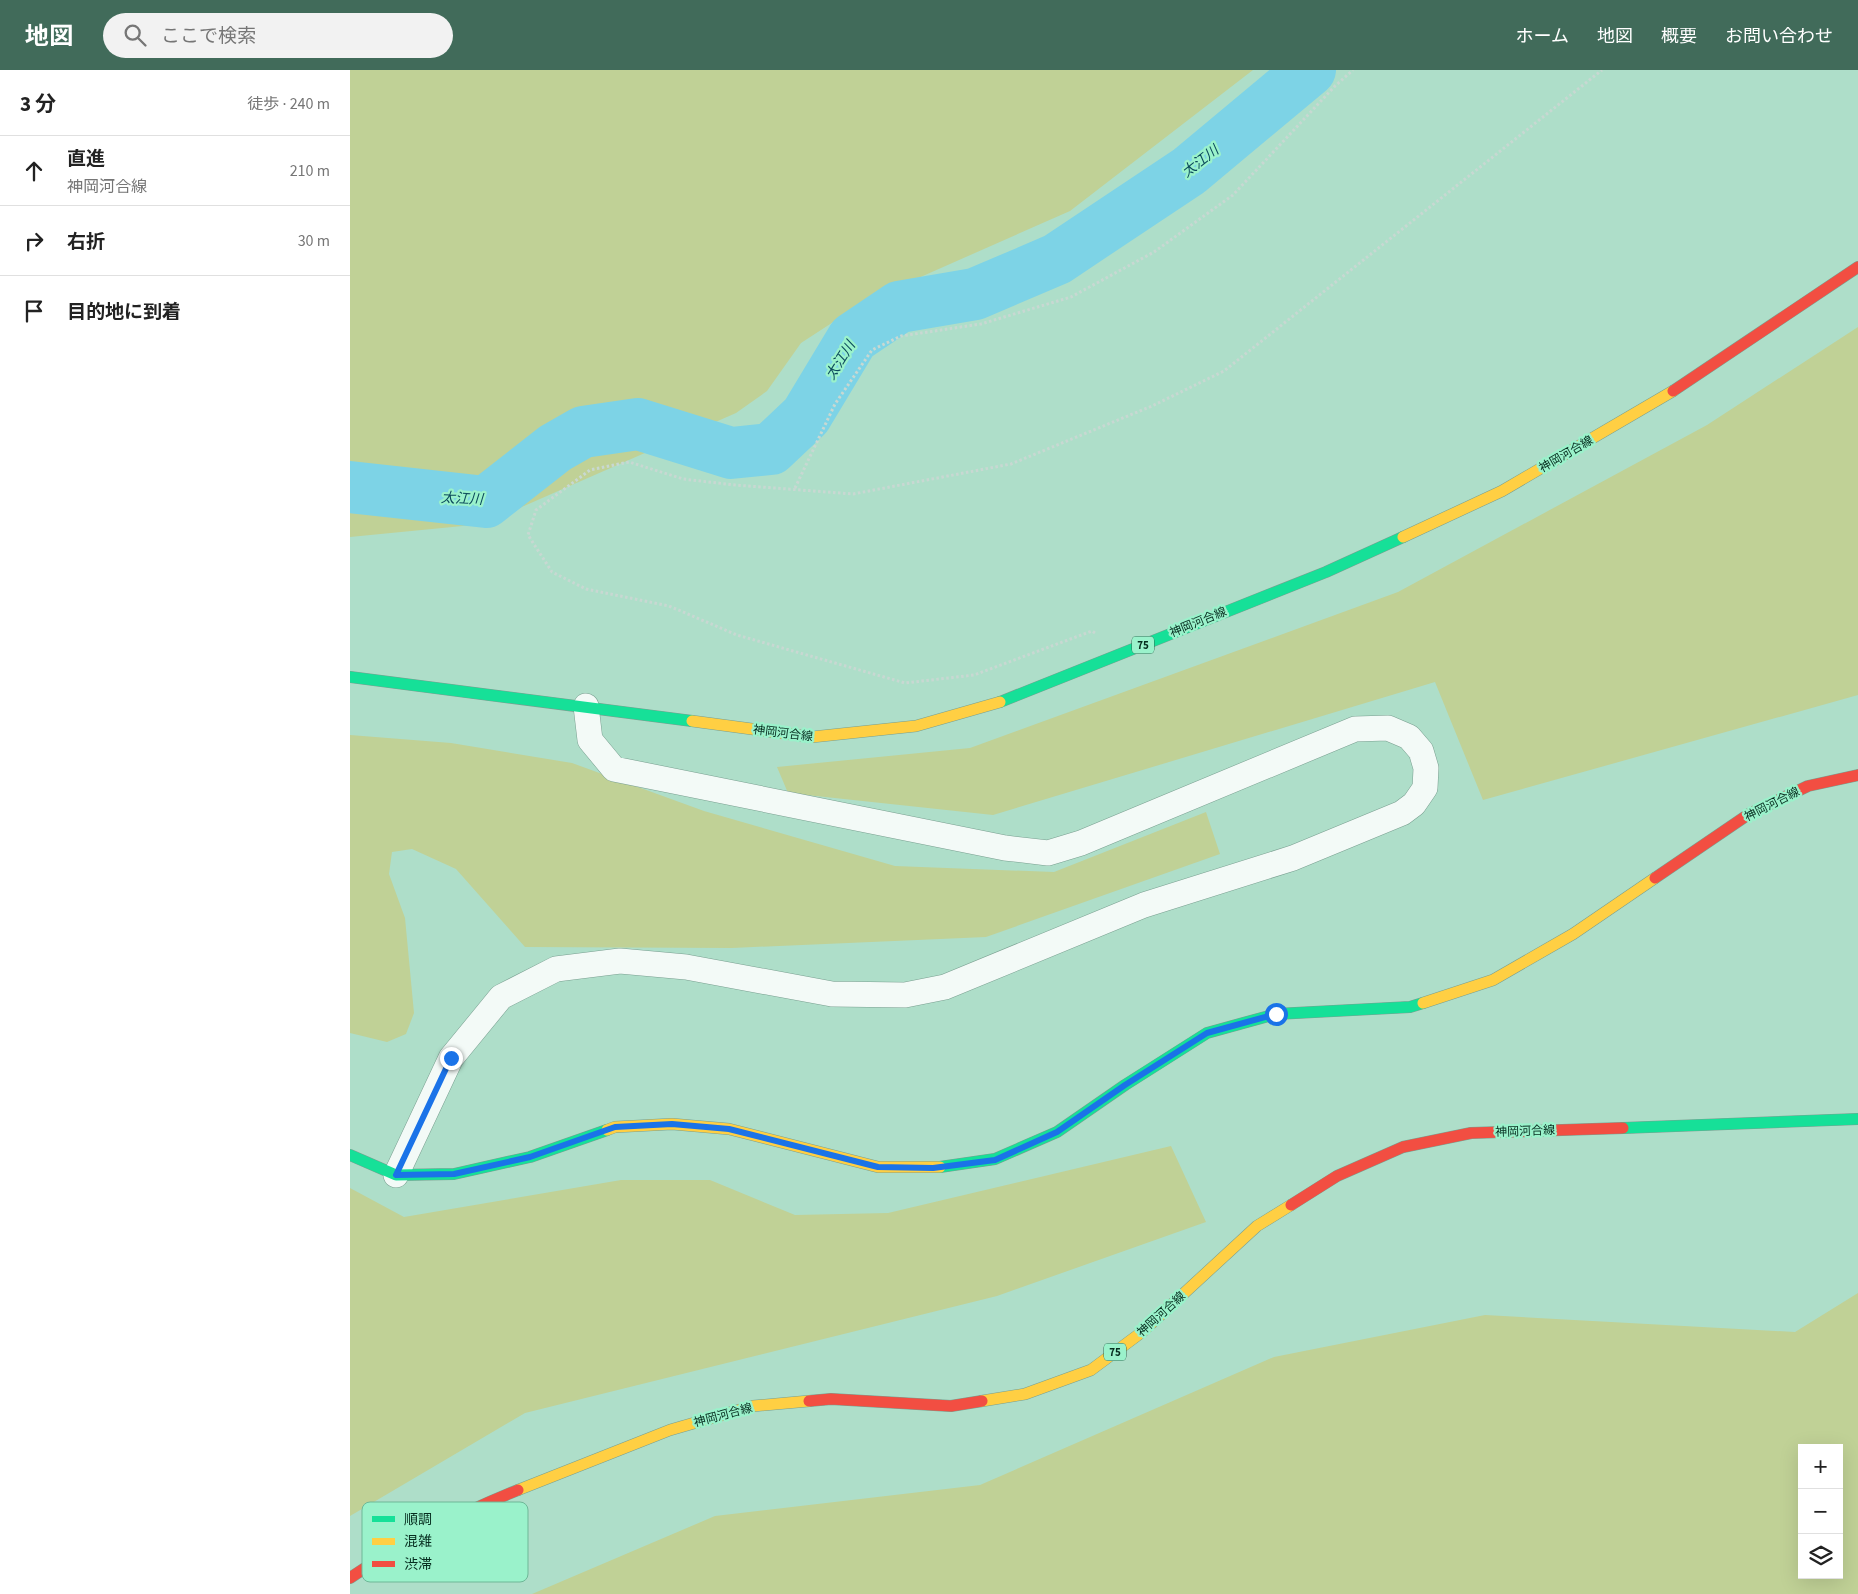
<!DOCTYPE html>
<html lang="ja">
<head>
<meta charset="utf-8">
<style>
	body { margin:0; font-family:"Source Sans 3","Noto Sans JP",sans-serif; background:#f2f2f2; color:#222 }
	.controls { position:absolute; right:15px; bottom:15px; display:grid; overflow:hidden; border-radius:0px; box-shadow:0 5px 20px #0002 }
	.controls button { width:45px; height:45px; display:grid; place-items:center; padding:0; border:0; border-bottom:1px solid #e0e0e0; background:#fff; color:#222; font:25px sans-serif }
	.stop { position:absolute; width:15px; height:15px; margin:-11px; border:4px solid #1a73e8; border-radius:50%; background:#fff }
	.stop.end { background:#1a73e8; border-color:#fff; box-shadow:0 1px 5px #0008 }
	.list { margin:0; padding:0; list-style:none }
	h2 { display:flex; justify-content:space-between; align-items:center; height:65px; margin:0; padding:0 20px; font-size:21px }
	h2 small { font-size:16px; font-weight:400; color:#767676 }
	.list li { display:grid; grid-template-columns:32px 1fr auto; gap:15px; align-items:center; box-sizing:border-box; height:70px; padding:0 20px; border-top:1px solid #e0e0e0 }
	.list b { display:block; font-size:19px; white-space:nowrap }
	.list p { margin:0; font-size:16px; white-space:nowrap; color:#767676 }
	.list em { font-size:16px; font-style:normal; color:#767676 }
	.icon { flex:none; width:28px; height:28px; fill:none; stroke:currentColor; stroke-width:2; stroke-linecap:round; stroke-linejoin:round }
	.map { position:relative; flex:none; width:1508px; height:1524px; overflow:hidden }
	header { display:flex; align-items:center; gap:30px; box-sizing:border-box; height:70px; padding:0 25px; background:#416b5a; color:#fff }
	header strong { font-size:24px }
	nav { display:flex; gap:28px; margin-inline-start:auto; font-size:18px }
	.search { width:350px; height:45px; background:#f2f2f2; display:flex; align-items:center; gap:12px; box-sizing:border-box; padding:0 18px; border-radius:28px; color:#767676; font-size:19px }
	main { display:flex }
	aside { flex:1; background:#fff }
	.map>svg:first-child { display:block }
	.green { fill:#c0d196; fill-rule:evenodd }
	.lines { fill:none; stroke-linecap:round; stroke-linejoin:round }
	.river { stroke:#7dd3e6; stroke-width:52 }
	.street-casing { stroke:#799f90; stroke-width:26 }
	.fast-casing { stroke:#799f90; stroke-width:12 }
	.slow-casing { stroke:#799f90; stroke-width:12 }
	.jam-casing { stroke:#799f90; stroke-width:12 }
	.path { stroke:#c8d8d2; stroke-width:3; stroke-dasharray:2.5 2.5; stroke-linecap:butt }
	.street { stroke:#f3faf7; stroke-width:25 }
	.fast { stroke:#16e098; stroke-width:11 }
	.slow { stroke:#ffcf43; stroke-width:11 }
	.jam { stroke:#f24e42; stroke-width:11 }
	.route { stroke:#1a73e8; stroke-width:6 }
	.labels { text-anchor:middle; stroke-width:4.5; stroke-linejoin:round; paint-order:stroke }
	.shield { fill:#9af2cb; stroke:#326853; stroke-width:1 }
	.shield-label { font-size:11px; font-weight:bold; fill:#062d1f }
	.street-label { font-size:12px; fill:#062d1f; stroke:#9af2cb }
	.water-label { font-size:14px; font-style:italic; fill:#0b495c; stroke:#9af2cb }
	.key { fill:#9af2cb; stroke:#6eb797; stroke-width:1 }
	.key-label { font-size:14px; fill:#062d1f }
</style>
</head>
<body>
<header>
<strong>地図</strong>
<div class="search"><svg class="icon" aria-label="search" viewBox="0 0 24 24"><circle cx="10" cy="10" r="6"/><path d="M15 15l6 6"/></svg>ここで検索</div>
<nav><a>ホーム</a><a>地図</a><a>概要</a><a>お問い合わせ</a></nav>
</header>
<main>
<aside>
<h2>3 分<small>徒歩 · 240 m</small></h2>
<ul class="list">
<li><svg class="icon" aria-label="ahead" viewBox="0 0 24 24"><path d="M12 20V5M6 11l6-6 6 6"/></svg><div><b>直進</b><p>神岡河合線</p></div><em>210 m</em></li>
<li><svg class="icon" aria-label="right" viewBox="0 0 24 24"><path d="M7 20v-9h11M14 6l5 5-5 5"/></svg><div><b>右折</b></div><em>30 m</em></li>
<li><svg class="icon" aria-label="arrive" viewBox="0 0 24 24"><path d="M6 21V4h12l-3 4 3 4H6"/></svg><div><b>目的地に到着</b></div></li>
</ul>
</aside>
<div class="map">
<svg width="1508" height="1524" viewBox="0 0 1508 1524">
	<rect width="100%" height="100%" fill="#aedec9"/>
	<!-- green -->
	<path class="green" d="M0 0H903L720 141 514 232 451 273 417 321 386 343 133 454 0 467Z
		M1508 257V625L1133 730 1085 612 643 745 438 723 427 697 620 678 1048 522 1357 355Z
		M0 665 101 673 222 693 354 741 545 796 704 802 856 742 870 784 636 867 382 878 175 877 106 799 62 779 42 782 39 804 55 848 64 943 56 964 37 972 0 963Z
		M821 1076 856 1152 647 1226 175 1343 0 1446V1118L54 1147 271 1110H360L445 1145 538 1143Z
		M1508 1223V1524H182L365 1446 630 1415 924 1287 1135 1245 1445 1262ZM1452 1378H1489V1505H1452Z"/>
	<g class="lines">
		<!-- river -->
		<path class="river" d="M0 417 136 432 205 378 233 362 288 354 381 383 421 379 456 346 503 268 549 237 625 224 707 189 839 101 960 0"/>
		<defs>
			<path id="street" d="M46 1105 101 988 151 927 206 899 270 891 336 897 482 924 555 925 595 917 794 835 943 788 1052 743 1064 734 1075 718 1076 698 1071 681 1059 667 1038 658 1005 659 731 773 698 783 655 778 264 699 240 670 236 636"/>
			<path id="fast" d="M0 607 342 651
				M650 632 976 502 1053 467
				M1273 1058 1508 1049
				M0 1085 46 1105 104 1104 180 1087 257 1060
				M590 1097 645 1089 707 1062 775 1015 857 963 926 944 1060 937 1073 933"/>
			<path id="slow" d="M1053 467 1152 421 1323 321
				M342 651 462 667 566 656 650 632
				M1073 933 1143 910 1223 864 1305 808
				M257 1060 265 1057 322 1054 379 1059 528 1097H590
				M632 1331 675 1324 741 1300 792 1262 907 1156 941 1135
				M168 1420 320 1360 403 1336 459 1331"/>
			<path id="jam" d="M1323 321 1508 197
				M1305 808 1399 744 1458 716 1508 705
				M941 1135 987 1106 1053 1077 1121 1063 1273 1058
				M459 1331 481 1329 601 1336 632 1331
				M0 1508C52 1472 109 1444 168 1420"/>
		</defs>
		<!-- street casing -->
		<use href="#street" class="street-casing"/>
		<!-- fast casing -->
		<use href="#fast" class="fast-casing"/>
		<!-- slow casing -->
		<use href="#slow" class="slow-casing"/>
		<!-- jam casing -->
		<use href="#jam" class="jam-casing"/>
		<!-- path -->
		<path class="path" d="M445 418 485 334 522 280 551 266 631 254 721 227 804 182 883 125 985 16 1003 0
			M745 563 742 561 624 605 555 613 387 565 319 536 236 519 202 502 178 465 186 440 240 400 279 392 333 409 385 415 503 424 661 394 802 336 874 301 1252 0"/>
		<!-- street -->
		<use href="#street" class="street"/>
		<!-- fast -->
		<use href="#fast" class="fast"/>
		<!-- slow -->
		<use href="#slow" class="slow"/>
		<!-- jam -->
		<use href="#jam" class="jam"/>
	</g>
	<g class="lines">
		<!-- route -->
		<path class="route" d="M101 988 46 1105 104 1104 180 1087 265 1057 322 1054 379 1059 528 1097 583 1098 645 1090 707 1062 775 1015 857 963 926 944"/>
	</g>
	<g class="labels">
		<!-- shield labels -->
		<g class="shield">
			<rect x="782" y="566.5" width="22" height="17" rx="4"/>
			<rect x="754" y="1273.5" width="22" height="17" rx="4"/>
		</g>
		<g class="shield-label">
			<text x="793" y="579">75</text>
			<text x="765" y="1286">75</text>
		</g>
		<!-- street labels -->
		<g class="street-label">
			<text transform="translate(1216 384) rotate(-30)" y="4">神岡河合線</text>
			<text transform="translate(848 552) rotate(-22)" y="4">神岡河合線</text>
			<text transform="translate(433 663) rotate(7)" y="4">神岡河合線</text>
			<text transform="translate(1422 734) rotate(-27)" y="4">神岡河合線</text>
			<text transform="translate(1175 1061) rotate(-2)" y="4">神岡河合線</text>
			<text transform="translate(811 1244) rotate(-42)" y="4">神岡河合線</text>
			<text transform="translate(373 1345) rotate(-15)" y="4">神岡河合線</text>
		</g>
		<!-- water labels -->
		<g class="water-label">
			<text transform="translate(850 91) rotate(-38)" y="5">太江川</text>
			<text transform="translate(490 290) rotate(-58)" y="5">太江川</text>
			<text transform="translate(112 428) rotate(3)" y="5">太江川</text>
		</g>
	</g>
	<!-- legend -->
	<rect x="12" y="1432" width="166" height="80" rx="8" class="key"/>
	<rect x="22" y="1446" width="23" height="6" fill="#16e098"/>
	<rect x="22" y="1468" width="23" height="7" fill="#ffcf43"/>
	<rect x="22" y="1491" width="23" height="6" fill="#f24e42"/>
	<g class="key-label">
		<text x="54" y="1454">順調</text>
		<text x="54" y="1476">混雑</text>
		<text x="54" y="1499">渋滞</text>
	</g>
</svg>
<div class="controls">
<button>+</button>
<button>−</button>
<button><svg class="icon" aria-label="layers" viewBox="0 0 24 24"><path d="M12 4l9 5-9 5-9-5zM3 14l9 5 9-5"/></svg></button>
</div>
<div class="stop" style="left:926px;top:944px"></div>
<div class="stop end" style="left:101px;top:988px"></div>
</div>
</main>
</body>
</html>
